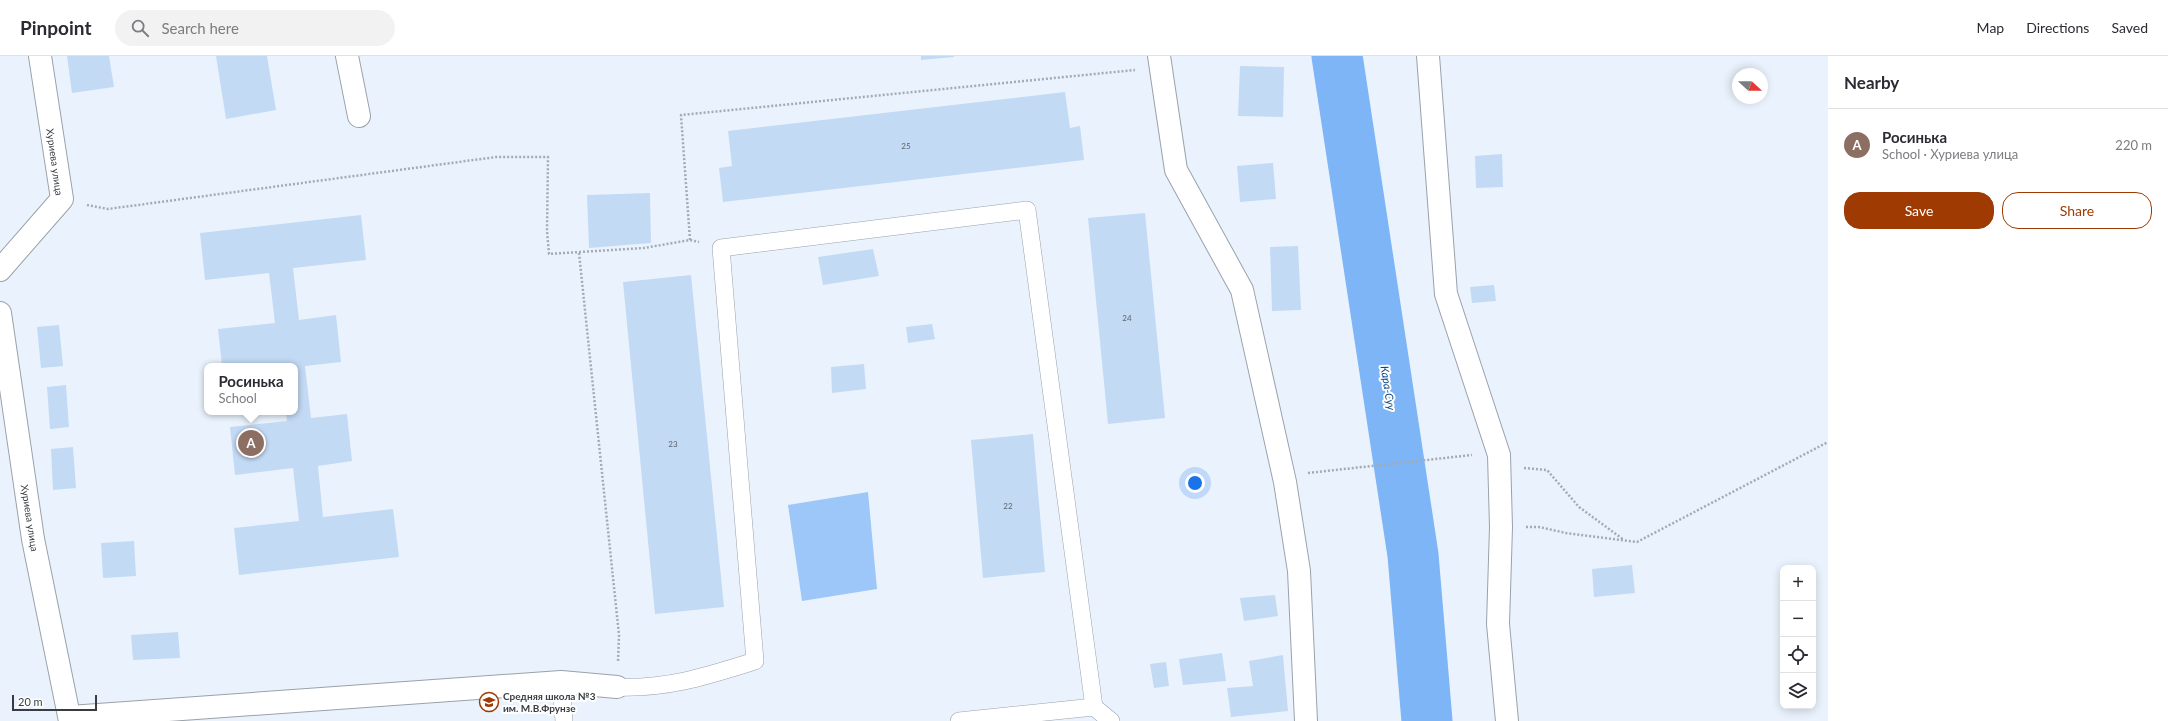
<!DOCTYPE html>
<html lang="en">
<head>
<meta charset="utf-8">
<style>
	body { margin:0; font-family:Lato,sans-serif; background:#f2f2f3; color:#2b2b33 }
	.controls { position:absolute; right:12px; bottom:12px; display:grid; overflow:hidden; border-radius:8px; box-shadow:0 2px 10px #0003 }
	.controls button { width:36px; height:36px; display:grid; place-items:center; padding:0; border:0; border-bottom:1px solid #e1e1e2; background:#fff; color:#2b2b33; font:20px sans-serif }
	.compass { position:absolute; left:1732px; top:12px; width:36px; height:36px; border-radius:50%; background:#fff; box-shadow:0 2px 10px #0003; rotate:111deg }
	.scale { position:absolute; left:12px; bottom:10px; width:85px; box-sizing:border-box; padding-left:4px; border:2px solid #393d41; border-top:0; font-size:11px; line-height:14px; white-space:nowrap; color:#393d41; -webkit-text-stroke:3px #fff; paint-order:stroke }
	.you { position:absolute; left:1195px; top:427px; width:14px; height:14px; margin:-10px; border:3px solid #fff; border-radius:50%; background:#1a73e8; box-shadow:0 0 0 6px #1a73e833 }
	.badge { display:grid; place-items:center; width:26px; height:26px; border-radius:50%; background:#9f3b02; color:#fff; font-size:13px; font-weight:700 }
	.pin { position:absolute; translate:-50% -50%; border:2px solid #fff; box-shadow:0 1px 4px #0006 }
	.popup { position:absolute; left:204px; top:307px; width:94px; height:52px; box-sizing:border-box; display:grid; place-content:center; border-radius:8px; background:#fff; filter:drop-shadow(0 1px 3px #0005); font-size:13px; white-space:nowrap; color:#7c7c81 }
	.popup b { font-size:15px; color:#2b2b33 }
	.popup::after { content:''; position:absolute; left:50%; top:100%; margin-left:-8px; border:8px solid transparent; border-top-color:#fff }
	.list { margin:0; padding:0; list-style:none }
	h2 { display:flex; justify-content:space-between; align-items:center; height:52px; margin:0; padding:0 16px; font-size:17px }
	h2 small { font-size:13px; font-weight:400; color:#7c7c81 }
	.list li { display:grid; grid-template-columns:26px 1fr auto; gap:12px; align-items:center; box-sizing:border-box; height:72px; padding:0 16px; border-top:1px solid #e1e1e2 }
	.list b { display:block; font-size:15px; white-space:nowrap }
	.list p { margin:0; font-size:13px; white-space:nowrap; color:#7c7c81 }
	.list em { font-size:13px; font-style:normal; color:#7c7c81 }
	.actions { display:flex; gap:8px; padding:12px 16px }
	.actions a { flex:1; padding:9px 0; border:1px solid #9f3b02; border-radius:16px; text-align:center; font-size:14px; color:#9f3b02 }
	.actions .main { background:#9f3b02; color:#fff }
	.icon { flex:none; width:22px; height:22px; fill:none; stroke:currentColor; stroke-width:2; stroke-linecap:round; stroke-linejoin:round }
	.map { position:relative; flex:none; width:1828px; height:665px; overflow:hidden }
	header { display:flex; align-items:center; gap:24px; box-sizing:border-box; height:56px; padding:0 20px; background:#fff; border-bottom:1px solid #e1e1e2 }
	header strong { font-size:19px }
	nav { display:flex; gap:22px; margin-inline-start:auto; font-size:14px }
	.search { width:280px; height:36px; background:#f2f2f3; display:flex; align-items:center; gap:10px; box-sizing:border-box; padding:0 14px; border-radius:22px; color:#7c7c81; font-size:15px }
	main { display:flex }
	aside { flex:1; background:#fff }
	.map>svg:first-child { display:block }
	.green { fill:#9cc7f8 }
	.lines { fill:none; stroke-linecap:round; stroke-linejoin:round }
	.river { stroke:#7db5f6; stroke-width:51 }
	.building { fill:#c3daf4 }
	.service-casing { stroke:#99a2ab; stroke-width:18 }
	.minor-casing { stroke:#99a2ab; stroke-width:24 }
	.path { stroke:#a3aab2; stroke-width:2.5; stroke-dasharray:2 2; stroke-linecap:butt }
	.service { stroke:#fff; stroke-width:17 }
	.minor { stroke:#fff; stroke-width:22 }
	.labels { text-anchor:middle; stroke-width:4; stroke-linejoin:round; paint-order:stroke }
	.number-label { font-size:8px; fill:#5c646e }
	.street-label { font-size:10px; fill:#393d41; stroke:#fff }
	.poi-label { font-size:10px; font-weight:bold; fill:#393d41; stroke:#fff; text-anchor:start }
	.water-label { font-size:11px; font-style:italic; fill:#06447d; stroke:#fff }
</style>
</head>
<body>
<header>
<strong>Pinpoint</strong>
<div class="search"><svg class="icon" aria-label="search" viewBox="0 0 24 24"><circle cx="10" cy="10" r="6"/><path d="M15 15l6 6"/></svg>Search here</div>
<nav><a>Map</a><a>Directions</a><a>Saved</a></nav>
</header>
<main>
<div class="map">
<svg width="1828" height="665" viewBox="0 0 1828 665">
	<rect width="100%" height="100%" fill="#eaf3fd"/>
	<!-- green -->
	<path class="green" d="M868 436 877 533 802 545 788 449Z"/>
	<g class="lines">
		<!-- river -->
		<path class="river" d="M1337 0 1413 499 1427 665"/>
	</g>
	<!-- building -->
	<path class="building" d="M67 0H109L114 31 72 37Z
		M216 0H267L276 54 226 63Z
		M921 0H954V1L921 4Z
		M1240 10 1284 11 1283 61 1238 60Z
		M1065 36 1070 72 1080 70 1084 104 723 146 719 112 732 110 728 75Z
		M1502 98 1503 131 1476 132 1475 100Z
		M1273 107 1276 143 1240 146 1237 110Z
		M650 137 651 187 589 192 587 139Z
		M1145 157 1165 362 1108 368 1088 162Z
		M361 159 366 204 293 212 299 264 336 259 341 306 305 310 311 362 347 358 352 405 318 410 323 461 393 453 399 501 239 519 234 472 299 465 293 412 235 419 230 371 287 365 286 356H295V310H222L218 273 275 267 269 217 205 224 200 177Z
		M1298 190 1301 254 1272 255 1270 191Z
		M873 193 879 220 823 229 818 201Z
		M691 219 724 551 655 558 623 226Z
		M1494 229 1496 245 1472 247 1470 231Z
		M932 268 935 283 908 287 906 271Z
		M59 269 63 310 41 312 37 271Z
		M864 308 866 333 832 337 831 311Z
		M66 329 69 371 50 373 47 331Z
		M1033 378 1045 516 983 522 971 384Z
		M73 391 76 432 53 434 51 393Z
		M134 485 136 520 103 522 101 487Z
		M1632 509 1635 537 1594 541 1592 513Z
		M1275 539 1278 560 1244 565 1240 542Z
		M178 576 180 602 133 604 131 579Z
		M1222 597 1226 625 1183 629 1179 603Z
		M1283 599 1288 655 1231 661 1227 632 1253 630 1249 605Z
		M1166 606 1169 630 1154 632 1150 608Z"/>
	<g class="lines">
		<defs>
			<path id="service" d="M561 626 564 665
				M617 631C668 633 707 620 755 605L721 192 1027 154 1094 651 1111 665
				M959 665 1094 651"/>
			<path id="minor" d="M347 0 359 60
				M1159 0 1176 114 1242 234 1285 426 1299 515 1306 665
				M1428 0 1446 238 1499 399 1501 471 1498 568 1507 665
				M0 214 62 143 40 0
				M0 257 33 483 70 665
				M70 661 561 626 617 631"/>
		</defs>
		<!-- service casing -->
		<use href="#service" class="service-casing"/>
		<!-- minor casing -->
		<use href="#minor" class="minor-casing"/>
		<!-- path -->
		<path class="path" d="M87 149 108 153 496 101H548L547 175 549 198 644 192 690 184 699 186
			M690 184 681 59 1135 14
			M579 197 619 579 618 606
			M1524 412 1547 414 1579 451 1624 484
			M1308 417 1472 399
			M1526 471H1539L1566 477 1637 486 1828 386"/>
		<!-- service -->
		<use href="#service" class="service"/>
		<!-- minor -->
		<use href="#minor" class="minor"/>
	</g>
	<!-- icons -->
	<defs>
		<symbol id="school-ring" viewBox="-11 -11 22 22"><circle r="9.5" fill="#fff" stroke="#9f3b02" stroke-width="1.5"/><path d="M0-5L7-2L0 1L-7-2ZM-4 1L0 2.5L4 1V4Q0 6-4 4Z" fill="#9f3b02"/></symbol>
	</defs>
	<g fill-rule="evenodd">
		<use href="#school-ring" x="478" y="635" width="22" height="22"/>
	</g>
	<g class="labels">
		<!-- number labels -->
		<g class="number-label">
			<text x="906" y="93">25</text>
			<text x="1127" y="265">24</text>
			<text x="673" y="391">23</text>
			<text x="1008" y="453">22</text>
		</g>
		<!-- street labels -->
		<g class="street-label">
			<text transform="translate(55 106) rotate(82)" y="4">Хуриева улица</text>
			<text transform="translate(30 462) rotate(81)" y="4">Хуриева улица</text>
		</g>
		<!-- poi labels -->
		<g class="poi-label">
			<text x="503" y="644">Средняя школа №3<tspan x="503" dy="12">им. М.В.Фрунзе</tspan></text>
		</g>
		<!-- water labels -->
		<g class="water-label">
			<text transform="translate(1388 332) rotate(81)" y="4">Кара-Суу</text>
		</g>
	</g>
</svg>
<div class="controls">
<button>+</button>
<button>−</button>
<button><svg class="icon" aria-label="locate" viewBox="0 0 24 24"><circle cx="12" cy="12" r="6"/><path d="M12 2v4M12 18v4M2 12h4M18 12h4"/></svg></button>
<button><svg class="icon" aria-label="layers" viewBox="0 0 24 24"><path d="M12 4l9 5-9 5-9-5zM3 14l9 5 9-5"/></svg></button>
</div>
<svg class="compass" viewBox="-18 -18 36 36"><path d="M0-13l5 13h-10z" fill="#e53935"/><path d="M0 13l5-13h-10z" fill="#7c7c81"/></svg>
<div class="scale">20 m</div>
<div class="you"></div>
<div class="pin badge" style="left:251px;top:387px;background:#8d6e63">A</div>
<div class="popup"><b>Росинька</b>School</div>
</div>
<aside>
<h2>Nearby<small></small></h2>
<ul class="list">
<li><span class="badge" style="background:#8d6e63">A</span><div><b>Росинька</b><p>School · Хуриева улица</p></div><em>220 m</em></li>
</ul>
<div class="actions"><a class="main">Save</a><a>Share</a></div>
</aside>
</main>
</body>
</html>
